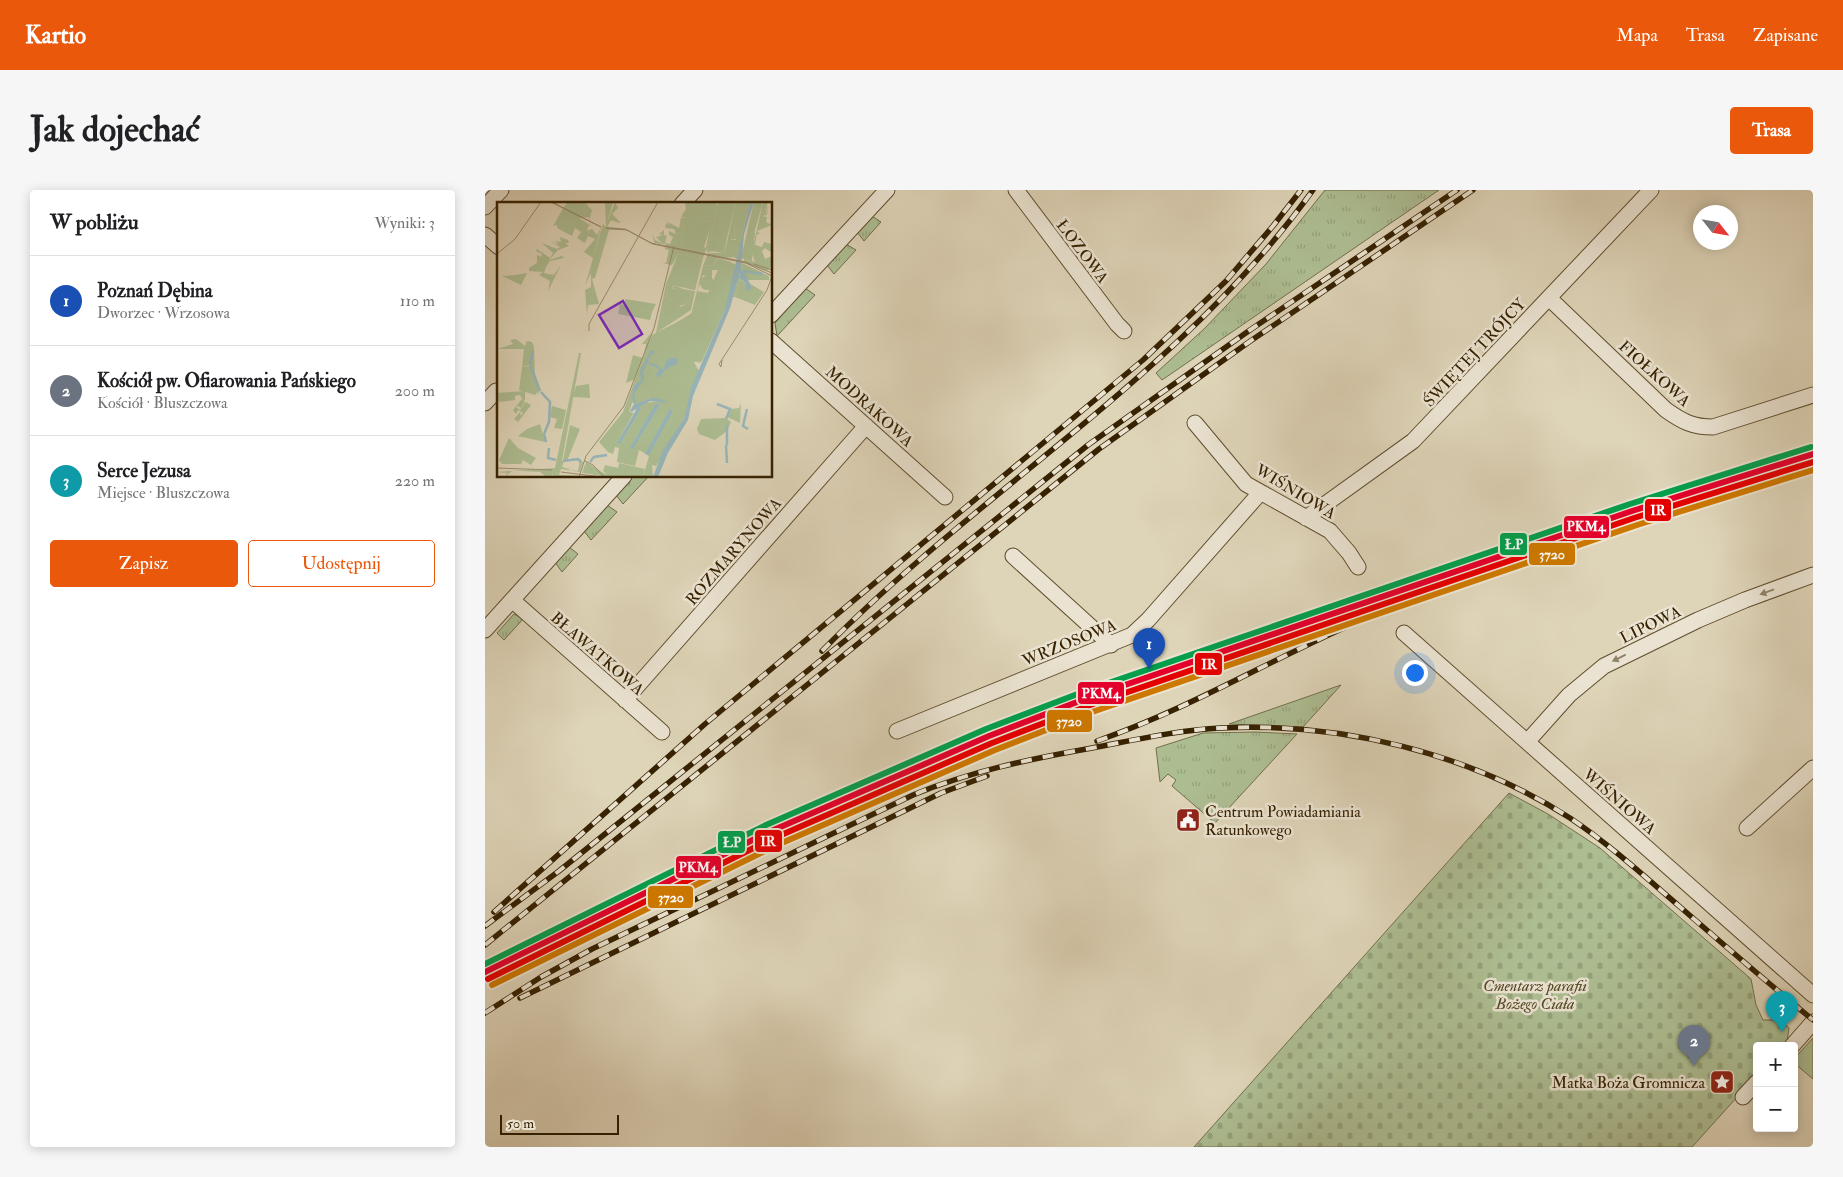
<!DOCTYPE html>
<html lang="pl">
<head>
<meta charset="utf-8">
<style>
	body { margin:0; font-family:"IM FELL Double Pica",serif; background:#f6f6f6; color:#202124 }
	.controls { position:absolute; right:15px; bottom:15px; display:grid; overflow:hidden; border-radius:5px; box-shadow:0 2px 12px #0003 }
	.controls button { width:45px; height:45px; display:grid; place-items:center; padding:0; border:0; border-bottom:1px solid #e0e0e0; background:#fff; color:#202124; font:25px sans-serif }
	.compass { position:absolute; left:1208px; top:15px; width:45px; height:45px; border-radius:50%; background:#fff; box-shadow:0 2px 12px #0003; rotate:121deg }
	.scale { position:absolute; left:15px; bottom:12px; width:119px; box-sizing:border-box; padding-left:5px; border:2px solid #362101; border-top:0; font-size:14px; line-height:18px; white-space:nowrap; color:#362101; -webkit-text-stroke:4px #eae3d1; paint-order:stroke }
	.you { position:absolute; left:929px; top:482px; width:18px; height:18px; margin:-12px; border:4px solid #fff; border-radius:50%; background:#1a73e8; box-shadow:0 0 0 8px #1a73e833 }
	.badge { display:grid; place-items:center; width:32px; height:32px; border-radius:50%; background:#ea580c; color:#fff; font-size:16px; font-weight:700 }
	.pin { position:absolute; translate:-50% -41px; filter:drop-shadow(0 1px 2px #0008) }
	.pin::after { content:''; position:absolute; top:26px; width:18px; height:15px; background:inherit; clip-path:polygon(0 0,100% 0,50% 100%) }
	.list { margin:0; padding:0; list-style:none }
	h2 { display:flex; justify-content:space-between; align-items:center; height:65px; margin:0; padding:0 20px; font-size:21px }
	h2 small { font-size:16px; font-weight:400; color:#757577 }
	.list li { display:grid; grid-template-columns:32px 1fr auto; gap:15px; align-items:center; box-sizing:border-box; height:90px; padding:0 20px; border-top:1px solid #e0e0e0 }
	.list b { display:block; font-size:19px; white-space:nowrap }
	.list p { margin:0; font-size:16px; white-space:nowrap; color:#757577 }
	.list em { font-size:16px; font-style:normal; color:#757577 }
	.actions { display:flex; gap:10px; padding:15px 20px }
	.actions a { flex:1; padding:11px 0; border:1px solid #ea580c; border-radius:5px; text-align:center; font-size:18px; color:#ea580c }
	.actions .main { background:#ea580c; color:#fff }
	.map { position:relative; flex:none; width:1328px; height:957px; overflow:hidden; border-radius:5px }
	header { display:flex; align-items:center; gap:30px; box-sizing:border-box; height:70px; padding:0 25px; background:#ea580c; color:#fff }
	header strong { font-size:24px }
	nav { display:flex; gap:28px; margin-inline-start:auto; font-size:18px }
	.intro { display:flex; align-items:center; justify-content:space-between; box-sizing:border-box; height:120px; padding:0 30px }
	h1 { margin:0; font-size:35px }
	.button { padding:12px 22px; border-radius:5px; background:#ea580c; color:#fff; font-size:18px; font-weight:700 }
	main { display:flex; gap:30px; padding:0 30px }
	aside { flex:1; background:#fff; border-radius:5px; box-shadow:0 2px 12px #0003 }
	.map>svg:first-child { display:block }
	.grass { fill:url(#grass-tufts); stroke:#726f4a }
	.cemetery { fill:url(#cemetery-stones); stroke:#726f4a }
	.garden { fill:#adbd92; stroke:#726f4a }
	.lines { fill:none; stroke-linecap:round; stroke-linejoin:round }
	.street-casing { stroke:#604e2f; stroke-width:17 }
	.street { stroke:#eae3d1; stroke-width:15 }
	.rail-casing { stroke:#362101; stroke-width:5.5 }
	.rail { stroke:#eae3d1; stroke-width:4; stroke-dasharray:11; stroke-linecap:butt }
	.rail-1-casing { stroke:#eae3d1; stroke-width:10 }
	.rail-2-casing { stroke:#eae3d1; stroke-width:10 }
	.rail-3-casing { stroke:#eae3d1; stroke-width:10 }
	.rail-4-casing { stroke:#eae3d1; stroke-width:10 }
	.rail-1 { stroke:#e4002b; stroke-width:6 }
	.rail-2 { stroke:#e50000; stroke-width:6 }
	.rail-3 { stroke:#039f4d; stroke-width:6 }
	.rail-4 { stroke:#cd7800; stroke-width:6 }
	.oneway { fill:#908269 }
	.labels { text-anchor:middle; stroke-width:5; stroke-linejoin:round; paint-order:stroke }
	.street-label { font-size:16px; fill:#362101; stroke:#eae3d1 }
	.poi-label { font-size:16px; fill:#362101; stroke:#eae3d1; text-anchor:start }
	.park-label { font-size:16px; font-style:italic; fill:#544825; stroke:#eae3d1 }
	.inset-river { fill:none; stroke:#97b5b9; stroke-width:2.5 }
	.inset-road { fill:none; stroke:#9b8c6f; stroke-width:1 }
	.view { fill:#7b2cbf; fill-opacity:0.15; stroke:#7b2cbf; stroke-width:2.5 }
	.inset-edge { fill:none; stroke:#362101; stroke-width:2.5 }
	.line-badge { stroke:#eae3d1; stroke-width:2 }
	.badge-label { font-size:14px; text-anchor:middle; font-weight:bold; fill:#fff }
</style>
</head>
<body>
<header>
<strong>Kartio</strong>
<nav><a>Mapa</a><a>Trasa</a><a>Zapisane</a></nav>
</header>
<div class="intro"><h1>Jak dojechać</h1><a class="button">Trasa</a></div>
<main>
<aside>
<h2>W pobliżu<small>Wyniki: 3</small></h2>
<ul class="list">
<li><span class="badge" style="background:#1a4fb4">1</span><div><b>Poznań Dębina</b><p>Dworzec · Wrzosowa</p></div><em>110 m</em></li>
<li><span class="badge" style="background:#6b7280">2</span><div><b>Kościół pw. Ofiarowania Pańskiego</b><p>Kościół · Bluszczowa</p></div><em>200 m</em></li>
<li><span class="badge" style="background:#0f9aa8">3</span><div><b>Serce Jezusa</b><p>Miejsce · Bluszczowa</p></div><em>220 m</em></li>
</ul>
<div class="actions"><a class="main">Zapisz</a><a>Udostępnij</a></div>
</aside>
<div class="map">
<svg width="1328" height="957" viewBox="0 0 1328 957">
	<defs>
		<pattern id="grass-tufts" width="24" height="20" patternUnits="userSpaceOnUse" patternTransform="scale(1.25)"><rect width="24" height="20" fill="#adbd92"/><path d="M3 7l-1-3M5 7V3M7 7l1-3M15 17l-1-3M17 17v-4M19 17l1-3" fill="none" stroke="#95a27c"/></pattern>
		<pattern id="cemetery-stones" width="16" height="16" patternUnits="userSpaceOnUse" patternTransform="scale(1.25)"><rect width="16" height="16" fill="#adbd92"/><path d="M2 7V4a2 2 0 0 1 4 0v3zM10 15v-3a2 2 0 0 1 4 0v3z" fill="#95a27c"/></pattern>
	</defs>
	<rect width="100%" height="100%" fill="#ded4b8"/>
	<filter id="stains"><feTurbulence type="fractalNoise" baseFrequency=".004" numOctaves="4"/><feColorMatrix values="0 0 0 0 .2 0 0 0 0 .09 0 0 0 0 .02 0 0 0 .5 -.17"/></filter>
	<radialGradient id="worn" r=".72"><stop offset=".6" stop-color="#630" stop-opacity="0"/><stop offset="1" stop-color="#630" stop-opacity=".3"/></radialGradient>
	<!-- grass -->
	<path class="grass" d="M840 0H954L677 190 671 183 720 138 781 74Z
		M387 26 396 32 379 51 372 42Z
		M361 54 371 60 349 84 342 75Z
		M320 98 330 105 292 146 290 133Z
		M149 286H164L138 314 131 305Z
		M122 315 132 322 106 350 99 341Z
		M84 357 93 364 77 382 70 372Z
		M29 424 38 429 19 450 12 443Z
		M856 495 818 537 744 534Z
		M770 542 812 544 730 633 687 596 691 590 683 584 675 592 671 558 718 543Z"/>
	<!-- cemetery -->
	<path class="cemetery" d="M1024 603 1063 624 1115 658 1266 789 1271 815 1278 830H1294L1304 838 1302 851 1298 856H1272V885L1207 957H709Z"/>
	<!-- garden -->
	<path class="garden" d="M1328 848V889L1309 873V869Z"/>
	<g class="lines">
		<defs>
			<path id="street" d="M531 0 632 134 639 141
				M197 14 210 0
				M0 17 16 0
				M0 45 14 57
				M1064 108 1181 220C1198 232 1208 237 1228 237L1328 205
				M286 125 402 0
				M286 151 460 307
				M0 213 11 201
				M710 233 761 294 845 341 864 363 873 377
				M821 328 928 251 1166 0
				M528 366 626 455
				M27 410 177 542
				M0 440 139 286
				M919 443 1328 805
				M140 510 381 236
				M412 541 647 445 663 430 775 303
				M1042 552 1084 505 1119 476 1213 430 1260 410 1328 385
				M1262 638 1328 578
				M1307 856 1328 832
				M1258 907 1272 892"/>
		</defs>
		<!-- street casing -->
		<use href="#street" class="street-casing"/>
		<!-- street -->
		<use href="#street" class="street"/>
		<defs>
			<path id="rail" d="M337 461C494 300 696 185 828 0
				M612 551C707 518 793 465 886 426 953 398 1024 376 1093 352 1171 326 1249 298 1328 276
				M9 722 220 534 658 170 741 91 788 36 816 0
				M0 736 74 681 603 255 765 140 972 0
				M0 755 614 259 764 152 988 0
				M35 808 456 603 502 586
				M0 823 56 787 107 759 428 605C486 581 545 569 607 558 650 550 693 540 736 538 856 532 984 563 1085 628 1124 654 1159 686 1194 716 1239 755 1283 793 1328 830"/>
		</defs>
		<!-- rail casing -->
		<use href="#rail" class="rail-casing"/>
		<!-- rail -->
		<use href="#rail" class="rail"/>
		<defs>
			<path id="rail-1" d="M0 782 284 642 504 546 605 507 1147 321 1328 264"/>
			<path id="rail-2" d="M3 789 287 649 507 553 608 514 1149 328 1328 272"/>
			<path id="rail-3" d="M0 774 281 635 501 539 603 500 1145 314 1326 257"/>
			<path id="rail-4" d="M7 795 290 656 510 560 610 521 1152 335 1328 280"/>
		</defs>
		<!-- rail-1 casing -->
		<use href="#rail-1" class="rail-1-casing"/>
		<!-- rail-2 casing -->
		<use href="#rail-2" class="rail-2-casing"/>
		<!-- rail-3 casing -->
		<use href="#rail-3" class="rail-3-casing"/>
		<!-- rail-4 casing -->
		<use href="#rail-4" class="rail-4-casing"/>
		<!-- rail-1 -->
		<use href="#rail-1" class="rail-1"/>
		<!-- rail-2 -->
		<use href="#rail-2" class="rail-2"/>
		<!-- rail-3 -->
		<use href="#rail-3" class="rail-3"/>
		<!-- rail-4 -->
		<use href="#rail-4" class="rail-4"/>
	</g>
	<!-- one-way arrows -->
	<defs><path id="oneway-solid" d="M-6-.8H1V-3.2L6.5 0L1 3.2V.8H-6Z" transform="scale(1.25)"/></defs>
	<g class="oneway">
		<use href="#oneway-solid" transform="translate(1282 402) rotate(160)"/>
		<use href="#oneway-solid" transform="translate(1134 468) rotate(154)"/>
	</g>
	<!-- icons -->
	<defs>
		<symbol id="civic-square" viewBox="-11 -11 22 22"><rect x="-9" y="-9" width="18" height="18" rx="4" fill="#8f2418" stroke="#eae3d1"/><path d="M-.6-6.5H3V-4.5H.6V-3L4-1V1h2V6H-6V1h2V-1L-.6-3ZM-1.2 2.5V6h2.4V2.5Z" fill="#fff"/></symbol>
		<symbol id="sight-square" viewBox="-11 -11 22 22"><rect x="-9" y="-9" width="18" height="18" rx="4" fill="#8f2418" stroke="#eae3d1"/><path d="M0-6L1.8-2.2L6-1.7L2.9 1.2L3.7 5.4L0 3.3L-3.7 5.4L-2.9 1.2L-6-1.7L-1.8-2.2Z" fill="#fff"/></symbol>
	</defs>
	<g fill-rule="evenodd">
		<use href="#civic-square" x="689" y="616" width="28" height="28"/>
		<use href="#sight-square" x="1223" y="878" width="28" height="28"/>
	</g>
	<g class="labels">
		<!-- street labels -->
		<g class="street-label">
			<text transform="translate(598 61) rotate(53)" y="6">ŁOZOWA</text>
			<text transform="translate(989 162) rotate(-47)" y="6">ŚWIĘTEJ TRÓJCY</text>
			<text transform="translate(1170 183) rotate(42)" y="6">FIOŁKOWA</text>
			<text transform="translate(385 216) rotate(42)" y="6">MODRAKOWA</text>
			<text transform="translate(811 301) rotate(31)" y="6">WIŚNIOWA</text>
			<text transform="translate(248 361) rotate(-49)" y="6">ROZMARYNOWA</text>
			<text transform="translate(1165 434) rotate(-26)" y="6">LIPOWA</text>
			<text transform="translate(584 452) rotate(-22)" y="6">WRZOSOWA</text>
			<text transform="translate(113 463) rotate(41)" y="6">BŁAWATKOWA</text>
			<text transform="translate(1135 611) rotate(41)" y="6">WIŚNIOWA</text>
		</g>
		<!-- poi labels -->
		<g class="poi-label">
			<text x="720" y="627">Centrum Powiadamiania<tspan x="720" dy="18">Ratunkowego</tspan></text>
			<text x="1220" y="898" text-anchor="end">Matka Boża Gromnicza</text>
		</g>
		<!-- park labels -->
		<g class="park-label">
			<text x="1050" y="801">Cmentarz parafii<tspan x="1050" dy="18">Bożego Ciała</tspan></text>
		</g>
	</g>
	<!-- overview -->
	<g transform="translate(12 12)">
		<rect width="275" height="275" fill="#ded4b8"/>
		<path d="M108 0H116L110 21 118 0 121 6 115 12 123 20 129 17 122 21 114 18 110 25 123 26 109 27H125L128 28H112L98 76 95 77 102 102 91 103 90 113 88 88 94 85V71L88 84 106 22 109 25ZM222 0 210 48 216 50H210L209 47 206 56 181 52 175 63 165 61H169L172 48 168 47 169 42H166L158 41 157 39 155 32 158 38 165 41 159 35 166 33 162 32 167 28V33L170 34 168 41 173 42 176 35 172 33V29L179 32 177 27 168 26 169 21 173 23 169 19 182 26 184 16H188L184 33 209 46 216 9ZM239 0H253L240 57 235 54 237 51 239 54V37L233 38 237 37 238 19 227 53 232 56 221 55 216 63 206 64 211 51 227 53ZM266 0H275L270 2 271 12 268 4 270 13 265 14 270 15 269 20 275 23 260 29 263 32 264 29 263 32H260L258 43 265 45 267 40 275 42V51L268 46 265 49 268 57 275 54 274 65 270 69 247 61V57L258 60 255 50ZM68 3 86 15 92 5 95 8 92 19V15L82 16 94 24H91L90 29 95 27 100 33 104 26 96 56 87 50 98 37 91 34 88 41 80 36 84 30 78 26 75 34 60 26V23L56 24ZM63 35 71 38 72 41H68L72 44 61 48 52 58 65 54 67 56 53 59 49 65 47 71 57 73 64 63 51 89 53 79 42 73 46 70 32 69V66L40 61V53L44 55 45 52 39 49 40 47 53 56 56 51 45 41 60 47 63 45 53 39 62 43 58 39 64 40ZM243 78 249 81 250 88 254 84 250 80 267 90 258 103 238 95ZM175 83 195 90 190 102 182 104 176 96 174 99 169 94 171 87H177ZM154 131 151 144 138 177 129 181 136 153 146 156 149 142H145ZM19 137 28 144 30 139 35 140 37 145 38 178 43 189 40 195 42 188 37 180 35 167 33 163 25 165 27 147H0L16 142 13 138ZM82 151H84L65 259 81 257 86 260 83 270 64 267 62 273 82 274 81 275H56V271L55 275H49L43 270 27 269H15L9 274 10 271 0 270 58 266ZM83 258 81 269 72 268 73 264 72 267 65 265 67 259ZM28 189V199L25 197 28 200 24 206 21 204 19 205 23 208 29 200 34 203 21 220 17 217 23 210 24 214 26 211 21 208 19 212 16 208 25 197 23 193 18 194V198L2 200 0 191ZM229 216 234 220 230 229 218 238 202 232 200 227 204 217ZM89 260 110 273 106 269 108 263 121 266 122 261 148 267 146 275H113L85 271Z" fill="#adbd92" fill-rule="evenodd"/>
		<path d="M237 17H241V22L238 19 237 37 233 38H241L239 55 237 51 235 56 211 51H226L231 29 227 53ZM221 56 234 60 235 69 239 70 228 107 205 159 197 160 202 169 187 217 159 264 155 263 156 275H146L152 254 142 248 138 264 120 260 122 246 118 245 116 252 111 250 102 240 126 210 155 133 194 113 206 64 216 63ZM215 68H221L211 91 200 89 206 73 215 77ZM154 196 166 199 146 201 136 211 132 210 136 198 140 203ZM159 202 163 203 136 247 148 225 133 246ZM140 205 144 207 123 242 132 224 120 241ZM245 61 272 74V78H251L245 71 238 95H236L242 73 247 69 244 68ZM169 82 175 83 177 92 171 87 169 94 174 99 176 96 183 105 190 102 195 90 187 87 198 89 194 108 159 131Z" fill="#adbd92" fill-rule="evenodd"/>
		<path d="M123 102 155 110 153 118 121 112ZM244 201 243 221 230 215 234 207 242 206ZM55 204 69 208 65 227 57 226 60 217 53 215Z" fill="#adbd92"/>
		<path d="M188 0H220L216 20 184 15 189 7ZM257 0H266L258 28 255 59 244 56ZM224 58 238 62V67L232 92 203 161 170 147 173 134 168 128 195 111 208 98 221 68 215 64ZM152 143 182 156 183 167 169 170 165 181 157 185 156 196 135 201 131 197ZM92 182 93 196 76 195 79 184ZM204 220 212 223 225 220V228L214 234 204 229Z" fill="#adbd92"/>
		<path d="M70 0H88L92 5 86 16 68 5ZM222 0H239L226 51 210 48ZM188 15 215 20 206 48 182 42ZM253 25 258 32 253 58 247 56ZM181 52 206 56 198 88 169 82ZM30 71 24 83 5 74 19 73ZM203 81a7 7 0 1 1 14 0a7 7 0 1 1-14 0ZM128 97 159 102 155 110 129 104ZM33 164 42 189 38 193 22 188 25 165ZM43 222 48 240 21 234 30 227ZM73 223 83 227 70 259H66ZM12 236 21 246 39 256 34 263 26 258 24 262H5L2 258Z" fill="#adbd92"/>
		<path d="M253 0H257L247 32 244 68 247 69 254 84 252 89 249 88V81L243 77V70L233 106 196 194 191 218 171 251 161 275H156L166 248 187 217 194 186 228 107ZM154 148 159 150 153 153 151 160 162 164 163 167H167L169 159 174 156H180L181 161 168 168 162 176 159 173 162 167 150 161 146 170 147 177 137 192 139 202 155 196 164 197 171 201 153 199 132 211 137 202 135 193 137 184 144 178 143 169ZM159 201 163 203 136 247 133 246ZM141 205 144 207 123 242 120 241ZM173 207 176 209 152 253 148 252Z" fill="#97b5b9"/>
		<path class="inset-river" d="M246 69 266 72M36 149 33 162 43 189M44 190 53 200 52 220 47 232 49 240M220 202 233 207 229 217M250 207 246 224 251 227M229 243 230 261M230 243V223M52 246 51 256 59 258M66 259 81 257 84 260M93 260 97 255 110 253"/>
		<path class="inset-road" d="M54 0 104 25M55 0 104 25M109 26 130 28 156 42 249 61 275 74M109 26 128 27 154 41 248 60 275 71M0 52 18 37 44 0M257 62 275 68M92 129V122L161 0M225 158 224 165 222 162 270 88 275 74M88 259 96 263 106 274M0 266 55 268M64 270 105 275M82 275 89 254 127 204 157 126 177 44"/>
		<path class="view" d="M126 99 145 132 122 146 102 113Z"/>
		<rect width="275" height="275" class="inset-edge"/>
	</g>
	<g class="line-badge">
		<rect x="1159" y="308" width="28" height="24" rx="5" fill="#e50000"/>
		<rect x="1078" y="325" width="47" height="24" rx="5" fill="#e4002b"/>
		<rect x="1014" y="342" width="29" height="24" rx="5" fill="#039f4d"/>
		<rect x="1043" y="352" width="48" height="24" rx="5" fill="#cd7800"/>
		<rect x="709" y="462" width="29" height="24" rx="5" fill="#e50000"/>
		<rect x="592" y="491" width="48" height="24" rx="5" fill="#e4002b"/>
		<rect x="561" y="519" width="47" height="24" rx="5" fill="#cd7800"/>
		<rect x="269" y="639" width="29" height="24" rx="5" fill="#e50000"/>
		<rect x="232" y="640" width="29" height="24" rx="5" fill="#039f4d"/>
		<rect x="190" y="665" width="47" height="24" rx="5" fill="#e4002b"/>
		<rect x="162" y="695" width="47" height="24" rx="5" fill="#cd7800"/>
	</g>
	<g class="badge-label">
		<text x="1173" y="325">IR</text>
		<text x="1101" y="341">PKM4</text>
		<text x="1029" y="359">ŁP</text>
		<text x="1067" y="369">3720</text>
		<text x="724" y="479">IR</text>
		<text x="616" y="508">PKM4</text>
		<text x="584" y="536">3720</text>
		<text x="283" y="656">IR</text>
		<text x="247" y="657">ŁP</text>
		<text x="213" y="682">PKM4</text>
		<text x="186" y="712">3720</text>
	</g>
	<rect width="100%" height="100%" filter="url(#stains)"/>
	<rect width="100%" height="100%" fill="url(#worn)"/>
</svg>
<div class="controls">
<button>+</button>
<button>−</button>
</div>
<svg class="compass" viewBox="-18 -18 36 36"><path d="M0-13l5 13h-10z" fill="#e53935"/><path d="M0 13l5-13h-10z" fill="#757577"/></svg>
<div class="scale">50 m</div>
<div class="you"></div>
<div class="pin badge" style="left:664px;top:479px;background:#1a4fb4">1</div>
<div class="pin badge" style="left:1209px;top:876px;background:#6b7280">2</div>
<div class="pin badge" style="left:1297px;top:842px;background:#0f9aa8">3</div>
</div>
</main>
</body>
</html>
